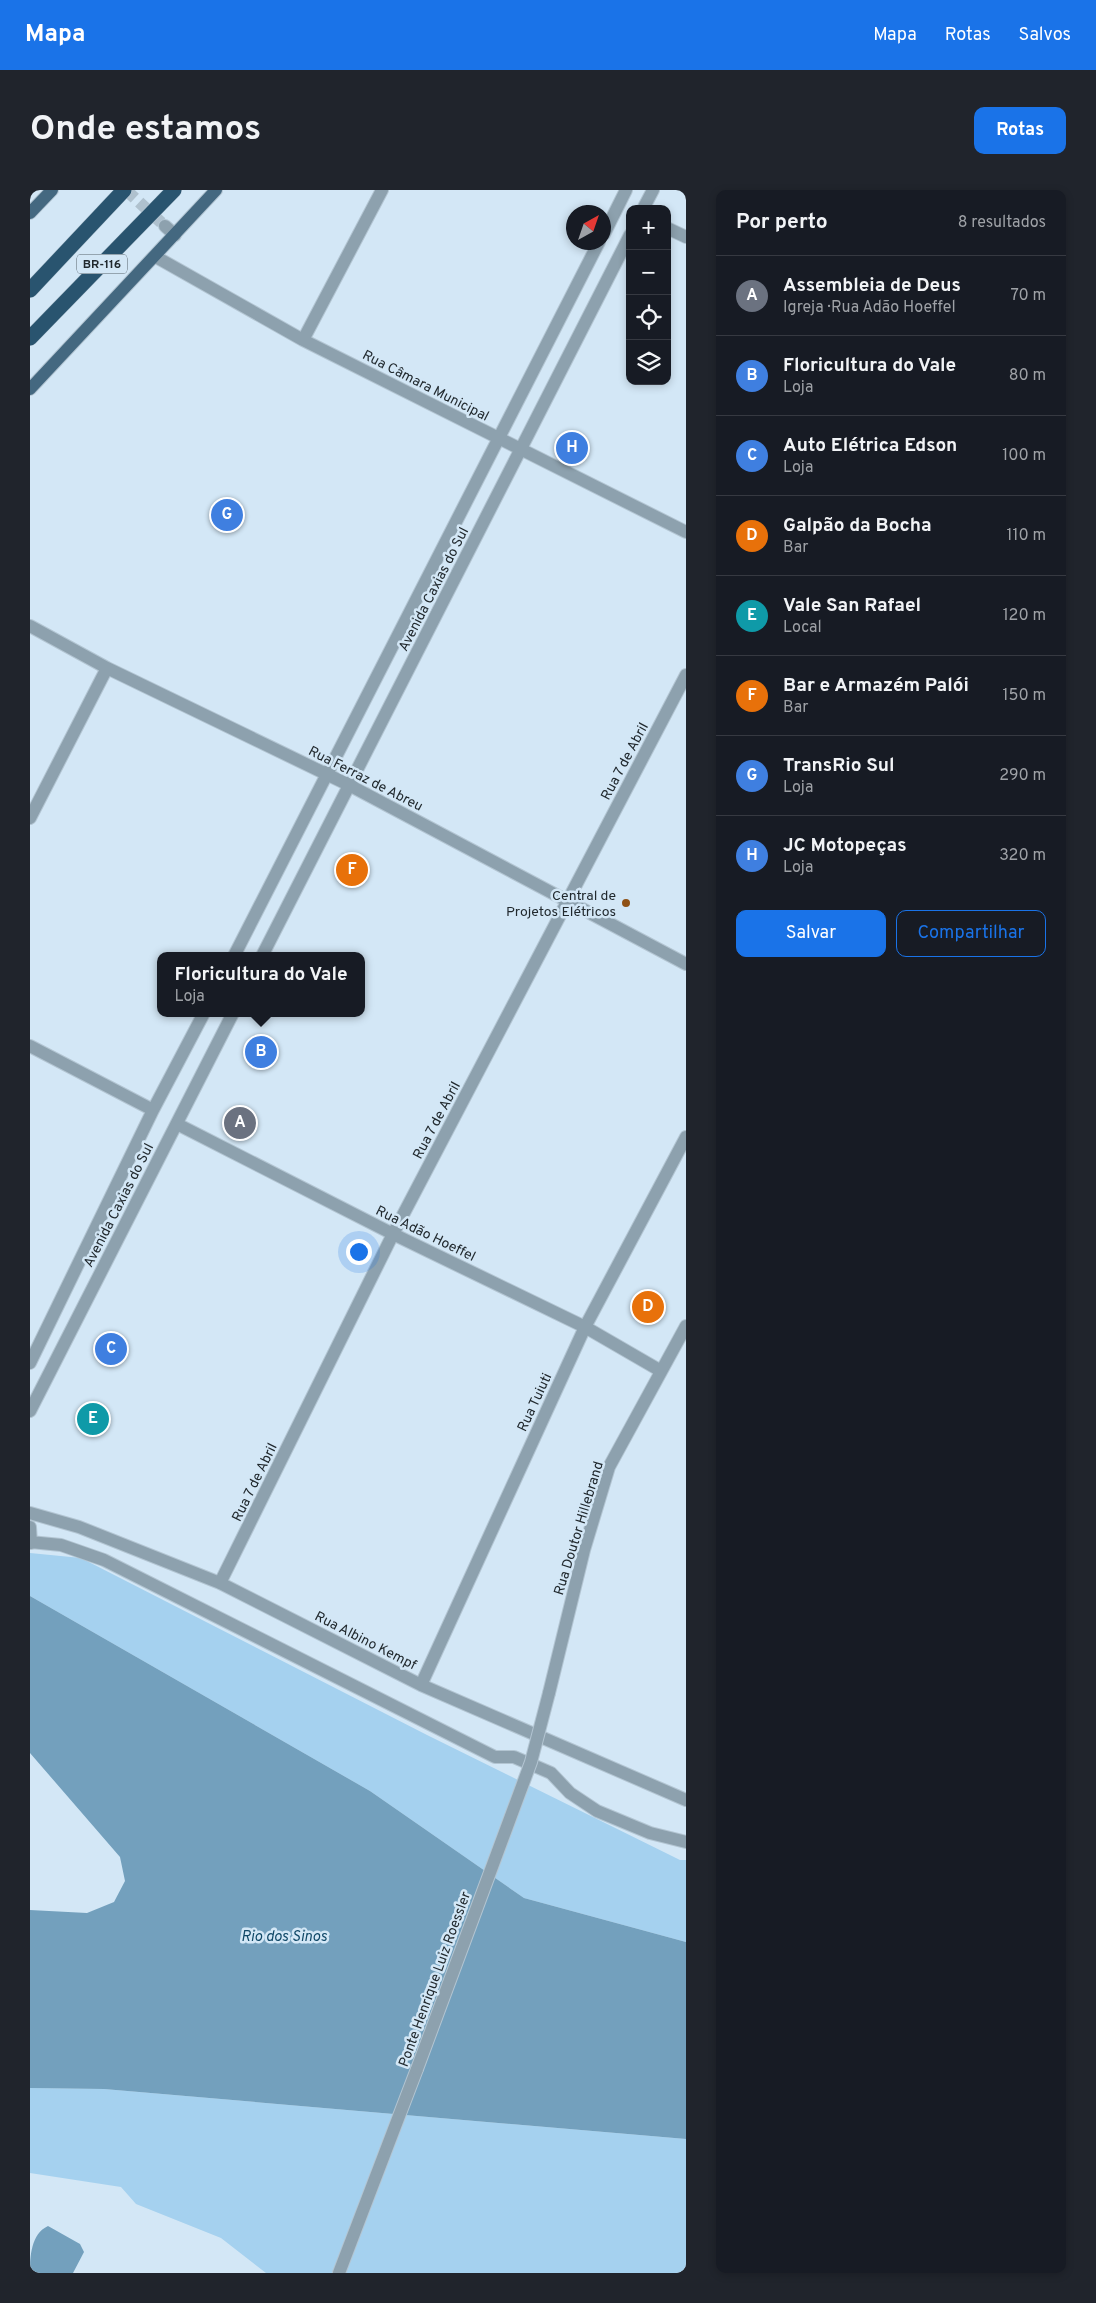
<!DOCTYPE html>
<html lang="pt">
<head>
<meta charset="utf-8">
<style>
	body { margin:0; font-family:Overpass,sans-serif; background:#20242c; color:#f1f3f6 }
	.controls { position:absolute; right:15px; top:15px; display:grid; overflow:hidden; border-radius:10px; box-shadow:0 2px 8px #0003 }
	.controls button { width:45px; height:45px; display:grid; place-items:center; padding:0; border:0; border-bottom:1px solid #363941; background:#171b24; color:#f1f3f6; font:25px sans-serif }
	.compass { position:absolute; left:536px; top:15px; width:45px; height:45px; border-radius:50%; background:#171b24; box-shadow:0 2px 8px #0003; rotate:40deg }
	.you { position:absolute; left:328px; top:1061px; width:18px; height:18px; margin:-12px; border:4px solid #fff; border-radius:50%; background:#1a73e8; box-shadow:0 0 0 8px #1a73e833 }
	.badge { display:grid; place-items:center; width:32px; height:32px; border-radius:50%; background:#1a73e8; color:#fff; font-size:16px; font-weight:700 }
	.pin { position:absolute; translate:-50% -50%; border:2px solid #fff; box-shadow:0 1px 5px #0006 }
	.popup { position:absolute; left:127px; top:762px; width:208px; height:65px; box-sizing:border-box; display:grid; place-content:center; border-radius:10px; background:#171b24; filter:drop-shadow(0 1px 4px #0005); font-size:16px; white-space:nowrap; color:#9ea1a6 }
	.popup b { font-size:19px; color:#f1f3f6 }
	.popup::after { content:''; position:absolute; left:50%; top:100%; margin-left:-10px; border:10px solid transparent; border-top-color:#171b24 }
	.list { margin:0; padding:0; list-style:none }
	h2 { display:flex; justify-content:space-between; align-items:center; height:65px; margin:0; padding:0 20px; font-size:21px }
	h2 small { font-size:16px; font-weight:400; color:#9ea1a6 }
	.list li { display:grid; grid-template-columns:32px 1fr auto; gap:15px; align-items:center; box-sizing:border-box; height:80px; padding:0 20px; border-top:1px solid #363941 }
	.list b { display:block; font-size:19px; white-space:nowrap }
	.list p { margin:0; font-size:16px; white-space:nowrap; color:#9ea1a6 }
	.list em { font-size:16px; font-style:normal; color:#9ea1a6 }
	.actions { display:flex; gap:10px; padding:15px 20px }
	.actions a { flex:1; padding:11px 0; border:1px solid #1a73e8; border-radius:10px; text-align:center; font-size:18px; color:#1a73e8 }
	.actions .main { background:#1a73e8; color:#fff }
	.icon { flex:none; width:28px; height:28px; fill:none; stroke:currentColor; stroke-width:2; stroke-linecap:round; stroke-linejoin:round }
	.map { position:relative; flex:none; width:656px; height:2083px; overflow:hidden; border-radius:10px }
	header { display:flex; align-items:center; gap:30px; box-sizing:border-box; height:70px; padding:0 25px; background:#1a73e8; color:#fff }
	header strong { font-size:24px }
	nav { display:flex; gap:28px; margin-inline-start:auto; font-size:18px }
	.intro { display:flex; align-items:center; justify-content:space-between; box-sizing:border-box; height:120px; padding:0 30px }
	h1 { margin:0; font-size:35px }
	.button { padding:12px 22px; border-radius:10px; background:#1a73e8; color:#fff; font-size:18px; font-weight:700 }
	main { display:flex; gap:30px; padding:0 30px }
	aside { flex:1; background:#171b24; border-radius:10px; box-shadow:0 2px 8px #0003 }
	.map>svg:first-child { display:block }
	.green { fill:#a5d1ef }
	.water { fill:#73a0bd }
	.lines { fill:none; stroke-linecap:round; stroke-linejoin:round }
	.minor-tunnel { stroke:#afc1ce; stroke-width:12; stroke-dasharray:12 6; stroke-linecap:butt }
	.minor-casing { stroke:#b3c5d2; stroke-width:14 }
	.major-casing { stroke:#b3c5d2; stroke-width:14 }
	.highway-casing { stroke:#b3c5d2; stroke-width:16 }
	.minor { stroke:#8da1ae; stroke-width:12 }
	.major { stroke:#446880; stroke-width:12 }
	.highway { stroke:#29546f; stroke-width:15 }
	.minor-bridge-casing { stroke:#b3c5d2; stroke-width:14; stroke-linecap:butt }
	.minor-bridge { stroke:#8da1ae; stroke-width:12 }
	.poi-dot { fill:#8e5015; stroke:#d3e7f6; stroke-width:2 }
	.labels { text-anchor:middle; stroke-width:5; stroke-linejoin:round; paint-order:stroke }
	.shield { fill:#d3e7f6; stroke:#56626a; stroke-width:1 }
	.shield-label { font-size:12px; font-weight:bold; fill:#21292e }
	.street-label { font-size:14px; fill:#21292e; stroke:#d3e7f6 }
	.poi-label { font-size:14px; fill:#21292e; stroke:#d3e7f6; text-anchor:end }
	.water-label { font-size:15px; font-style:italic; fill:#114968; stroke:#d3e7f6 }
</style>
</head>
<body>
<header>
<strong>Mapa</strong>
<nav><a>Mapa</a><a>Rotas</a><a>Salvos</a></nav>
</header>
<div class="intro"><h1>Onde estamos</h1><a class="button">Rotas</a></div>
<main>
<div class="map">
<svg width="656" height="2083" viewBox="0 0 656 2083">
	<rect width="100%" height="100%" fill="#d3e7f6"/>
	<!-- green -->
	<path class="green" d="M0 1363 51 1368 397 1545 650 1670H656V1752L494 1708 340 1601 0 1406Z
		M0 1898 74 1899 656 1949V2083H236L191 2048 106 2014 91 1997 0 1983Z"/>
	<!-- water -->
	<path class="water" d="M0 1406 340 1601 494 1708 656 1752V1949L74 1899 0 1898V1720L57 1723 84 1712 95 1691 90 1667 0 1563Z
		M18 2036 50 2054 54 2062 43 2083H0C0 2066 1 2044 18 2036Z"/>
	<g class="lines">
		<!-- minor-tunnel -->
		<path class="minor-tunnel" d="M96 0 135 36"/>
		<defs>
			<path id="minor" d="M613 19 623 0
				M135 36 145 45
				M637 38 656 47
				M574 44 596 0
				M126 67 273 150 656 342
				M273 150 352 0
				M0 436 77 478 319 595 656 774
				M0 628 77 478
				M204 766 569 52
				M232 766 600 45
				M0 856 123 920
				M147 934 363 1044 555 1137 631 1181
				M0 1173 123 920 174 823
				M0 1221 203 823
				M0 1323 49 1337 190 1393 391 1495 656 1610
				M0 1337 1 1353
				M0 1352 31 1355 74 1370 465 1567H484L521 1583 540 1603 567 1621 620 1643 656 1652
				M190 1393 363 1044 656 485
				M391 1495 555 1137 656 947
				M519 1503 554 1360 579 1277 656 1136
				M309 2083 387 1879"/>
			<path id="major" d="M0 23 22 0
				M0 199 186 0"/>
			<path id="highway" d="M0 100 94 0
				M0 148 144 0"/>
		</defs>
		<!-- minor casing -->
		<use href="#minor" class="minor-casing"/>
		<!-- major casing -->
		<use href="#major" class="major-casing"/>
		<!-- highway casing -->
		<use href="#highway" class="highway-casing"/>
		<!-- minor -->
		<use href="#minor" class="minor"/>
		<!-- major -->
		<use href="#major" class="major"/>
		<!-- highway -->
		<use href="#highway" class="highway"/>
		<defs>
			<path id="minor-bridge" d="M387 1879 501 1572 519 1503"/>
		</defs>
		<!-- minor-bridge casing -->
		<use href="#minor-bridge" class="minor-bridge-casing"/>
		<!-- minor-bridge -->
		<use href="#minor-bridge" class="minor-bridge"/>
	</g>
	<!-- markers -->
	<circle class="poi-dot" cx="596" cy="713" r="5"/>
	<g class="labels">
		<!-- shield labels -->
		<rect class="shield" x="47" y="64.5" width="50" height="19" rx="4"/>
		<g class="shield-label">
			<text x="72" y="78">BR-116</text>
		</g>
		<!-- street labels -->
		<g class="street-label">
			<text transform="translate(396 195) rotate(27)" y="5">Rua Câmara Municipal</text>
			<text transform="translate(403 399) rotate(-63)" y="5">Avenida Caxias do Sul</text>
			<text transform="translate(594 571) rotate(-62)" y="5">Rua 7 de Abril</text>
			<text transform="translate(336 588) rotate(27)" y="5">Rua Ferraz de Abreu</text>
			<text transform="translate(406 930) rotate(-62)" y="5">Rua 7 de Abril</text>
			<text transform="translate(88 1015) rotate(-63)" y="5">Avenida Caxias do Sul</text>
			<text transform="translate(396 1043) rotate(26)" y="5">Rua Adão Hoeffel</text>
			<text transform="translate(504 1212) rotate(-65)" y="5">Rua Tuiuti</text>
			<text transform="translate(224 1292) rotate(-64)" y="5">Rua 7 de Abril</text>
			<text transform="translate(548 1338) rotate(-73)" y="5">Rua Doutor Hillebrand</text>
			<text transform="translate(336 1450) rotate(27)" y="5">Rua Albino Kempf</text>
			<text transform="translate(404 1789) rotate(-70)" y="5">Ponte Henrique Luiz Roessler</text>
		</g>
		<!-- poi labels -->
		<g class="poi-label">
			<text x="586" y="710">Central de<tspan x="586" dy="16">Projetos Elétricos</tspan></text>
		</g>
		<!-- water labels -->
		<g class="water-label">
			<text x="254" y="1751">Rio dos Sinos</text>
		</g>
	</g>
</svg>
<div class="controls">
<button>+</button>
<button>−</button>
<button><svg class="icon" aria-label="locate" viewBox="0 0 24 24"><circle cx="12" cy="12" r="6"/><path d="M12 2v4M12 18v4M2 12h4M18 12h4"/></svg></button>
<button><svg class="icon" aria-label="layers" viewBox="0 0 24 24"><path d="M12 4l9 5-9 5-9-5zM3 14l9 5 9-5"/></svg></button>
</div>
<svg class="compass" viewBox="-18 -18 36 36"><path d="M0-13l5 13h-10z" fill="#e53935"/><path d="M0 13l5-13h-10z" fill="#9ea1a6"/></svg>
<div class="you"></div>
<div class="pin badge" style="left:210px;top:933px;background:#6b7280">A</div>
<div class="pin badge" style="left:231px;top:862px;background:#3f7fe0">B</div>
<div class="popup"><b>Floricultura do Vale</b>Loja</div>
<div class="pin badge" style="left:81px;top:1159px;background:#3f7fe0">C</div>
<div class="pin badge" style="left:618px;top:1117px;background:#e8710a">D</div>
<div class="pin badge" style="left:63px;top:1229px;background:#0f9aa8">E</div>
<div class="pin badge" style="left:322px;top:680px;background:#e8710a">F</div>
<div class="pin badge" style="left:197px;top:325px;background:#3f7fe0">G</div>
<div class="pin badge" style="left:542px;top:258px;background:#3f7fe0">H</div>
</div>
<aside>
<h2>Por perto<small>8 resultados</small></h2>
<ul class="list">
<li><span class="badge" style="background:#6b7280">A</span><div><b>Assembleia de Deus</b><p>Igreja · Rua Adão Hoeffel</p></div><em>70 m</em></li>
<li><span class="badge" style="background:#3f7fe0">B</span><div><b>Floricultura do Vale</b><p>Loja</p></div><em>80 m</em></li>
<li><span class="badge" style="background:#3f7fe0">C</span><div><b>Auto Elétrica Edson</b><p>Loja</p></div><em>100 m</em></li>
<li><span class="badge" style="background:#e8710a">D</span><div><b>Galpão da Bocha</b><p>Bar</p></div><em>110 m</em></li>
<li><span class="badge" style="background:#0f9aa8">E</span><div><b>Vale San Rafael</b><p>Local</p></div><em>120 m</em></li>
<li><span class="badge" style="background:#e8710a">F</span><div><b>Bar e Armazém Palói</b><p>Bar</p></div><em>150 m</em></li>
<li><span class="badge" style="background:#3f7fe0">G</span><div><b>TransRio Sul</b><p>Loja</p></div><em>290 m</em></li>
<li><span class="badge" style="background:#3f7fe0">H</span><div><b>JC Motopeças</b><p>Loja</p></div><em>320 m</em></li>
</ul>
<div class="actions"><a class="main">Salvar</a><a>Compartilhar</a></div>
</aside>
</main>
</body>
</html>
